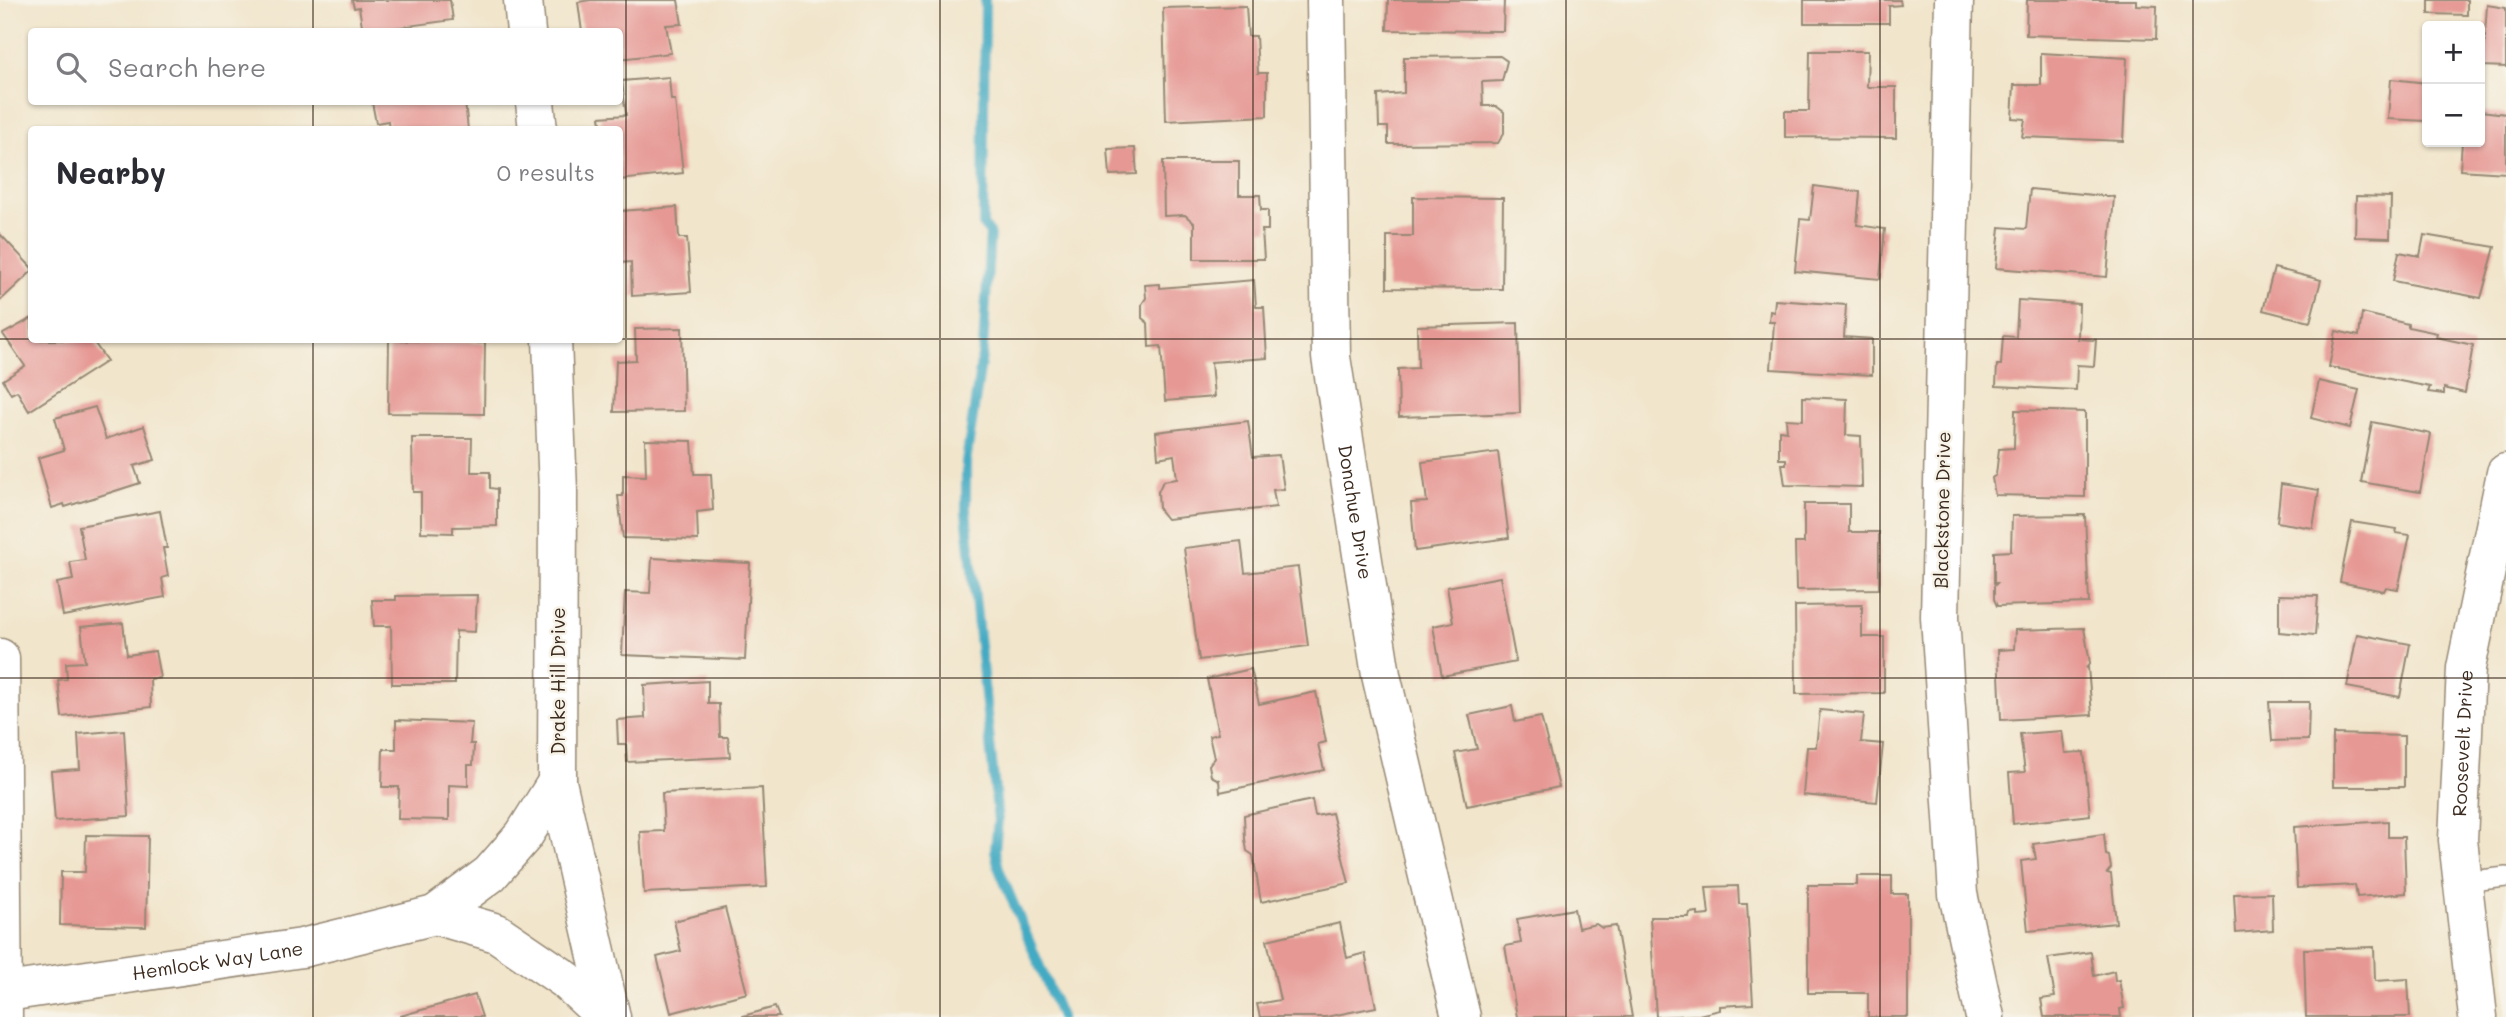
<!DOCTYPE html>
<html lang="en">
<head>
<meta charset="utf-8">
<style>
	body { margin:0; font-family:Mali,sans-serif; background:#f7f7f7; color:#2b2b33 }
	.controls { position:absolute; right:21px; top:21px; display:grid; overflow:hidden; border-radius:7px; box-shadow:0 2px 5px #0004 }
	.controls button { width:63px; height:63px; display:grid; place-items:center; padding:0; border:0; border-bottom:2px solid #e1e1e2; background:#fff; color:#2b2b33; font:35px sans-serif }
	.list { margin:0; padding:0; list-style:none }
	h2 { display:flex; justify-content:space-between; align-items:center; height:91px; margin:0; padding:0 28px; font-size:30px }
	h2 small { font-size:23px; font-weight:400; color:#7c7c81 }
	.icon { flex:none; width:38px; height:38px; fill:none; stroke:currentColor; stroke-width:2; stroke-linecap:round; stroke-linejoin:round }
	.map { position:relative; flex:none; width:2506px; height:1017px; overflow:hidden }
	.search { position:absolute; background:#fff; box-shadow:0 2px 5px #0004; left:28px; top:28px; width:595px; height:77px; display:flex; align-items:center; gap:18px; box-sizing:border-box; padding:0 24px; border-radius:7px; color:#7c7c81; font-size:26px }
	.panel { position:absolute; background:#fff; box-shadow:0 2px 5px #0004; left:28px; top:126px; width:595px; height:217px; border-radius:7px }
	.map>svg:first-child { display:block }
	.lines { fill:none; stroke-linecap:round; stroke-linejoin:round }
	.stream { stroke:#43aac3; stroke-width:10 }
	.building { fill:#e69894 }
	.service-casing { stroke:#968874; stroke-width:22 }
	.minor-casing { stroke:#968874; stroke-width:41 }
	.service { stroke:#fff; stroke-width:19 }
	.minor { stroke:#fff; stroke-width:38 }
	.grid { fill:none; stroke:#3b2a1e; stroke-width:2; stroke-opacity:0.55 }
	.labels { text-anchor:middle; stroke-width:5; stroke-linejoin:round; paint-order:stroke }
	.street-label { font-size:19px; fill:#3b2a1e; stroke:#f7f3e8 }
</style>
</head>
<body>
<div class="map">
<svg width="2506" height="1017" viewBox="0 0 2506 1017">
	<rect width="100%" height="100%" fill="#f7f3e8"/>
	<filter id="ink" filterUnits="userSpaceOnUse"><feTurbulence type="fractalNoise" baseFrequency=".0143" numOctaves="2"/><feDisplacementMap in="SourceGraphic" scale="14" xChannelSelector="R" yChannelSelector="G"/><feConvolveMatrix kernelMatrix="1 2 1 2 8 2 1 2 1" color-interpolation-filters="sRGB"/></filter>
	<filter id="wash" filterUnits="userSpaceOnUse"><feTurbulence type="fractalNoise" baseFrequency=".00686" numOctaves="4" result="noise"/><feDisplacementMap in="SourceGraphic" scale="28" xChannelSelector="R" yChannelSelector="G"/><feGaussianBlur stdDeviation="1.57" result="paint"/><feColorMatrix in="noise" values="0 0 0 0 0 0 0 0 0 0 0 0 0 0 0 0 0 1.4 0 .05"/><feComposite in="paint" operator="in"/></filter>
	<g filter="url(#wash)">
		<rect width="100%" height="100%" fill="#f1e5cb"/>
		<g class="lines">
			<!-- stream -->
			<path class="stream" d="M985 0 983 225 990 233 983 349 966 462V511L998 820 995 850 999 869 1061 1017"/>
		</g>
		<g id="blocks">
			<!-- building -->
			<path class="building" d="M352 0H450L453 20 363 32 359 7 354 8Z
				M590 0H678L682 24 666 25 671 53 620 59V32H582L578 2Z
				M1388 0H1504L1503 31 1387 30Z
				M1804 0H1900L1901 5 1889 6V23H1804Z
				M2027 0H2136V5L2157 6 2156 39 2026 35Z
				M2429 0H2467V15L2429 14Z
				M2487 5 2506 8V67L2483 66Z
				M1246 6 1248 36H1256L1258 73H1267V116L1166 121 1163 8Z
				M1810 51H1868L1867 87H1896V138L1785 137V111H1809Z
				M2041 53 2127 58 2123 141 2022 137 2025 119 2012 118 2014 85H2041Z
				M1500 56 1507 61 1502 81 1482 82 1483 106H1496L1504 112V133L1498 143 1388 144V127H1379L1378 95 1404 93V57Z
				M669 77 671 100H675L683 173 620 180V130H602L600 117 626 115 622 81Z
				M2391 79 2427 83 2426 121 2388 119Z
				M372 102H465L468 130H389L388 121 376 123Z
				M2480 111 2506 114V173L2460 170 2462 142H2480Z
				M1135 148 1137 174 1110 175 1108 149Z
				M1163 161H1239V195H1260L1261 210H1268V230H1262L1264 259H1194V223L1185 215 1164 216Z
				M1814 186 1860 192 1857 225 1885 229 1880 279 1795 271 1800 219 1810 220Z
				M2030 189 2114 197 2107 277 1996 268 2000 227 2026 229Z
				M2356 196 2391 197 2390 238 2355 237Z
				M1413 197 1503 198 1502 289 1387 288V236H1413Z
				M677 207 679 238H687L691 292 632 296 631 262 620 263V211Z
				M0 234 32 268V271L0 301Z
				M2424 235 2495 247 2481 298 2393 281 2399 252 2420 256Z
				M2274 268 2321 280 2310 322 2263 310Z
				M1254 280 1256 307H1264L1267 358 1211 362 1214 397 1165 401 1161 346 1149 347 1148 323 1142 318V304L1146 298 1145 285 1160 284V288Z
				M1775 300 1846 305 1844 337 1872 339V375L1771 369 1774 322H1769L1770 311 1774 312Z
				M2018 300 2079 304 2078 339 2096 340 2094 366 2077 365 2076 390 1996 386 1997 365H2001L2003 336 2016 337Z
				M2362 313 2408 324V327L2437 333 2436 337 2473 345 2465 393 2444 388V394L2428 392 2430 387 2329 367 2336 331 2359 336Z
				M32 318V340H105L95 344 107 361 29 411 17 391 11 394 3 380 25 366 3 334Z
				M1518 323 1520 413 1399 417 1398 369 1418 368 1417 326Z
				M682 328 684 411 614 412 616 361 636 360 635 329Z
				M389 340 485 343 484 414 388 413Z
				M2319 381 2359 390 2350 428 2311 418Z
				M1803 397 1847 399 1846 435 1861 436 1862 487 1785 485 1782 464H1786V459H1779V430L1787 431 1786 419 1803 420Z
				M95 407 106 439 144 426 155 460 134 466 140 483 65 507 64 504 52 508 38 458 64 450 55 418Z
				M2015 410 2085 412V497L1995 495 1992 478 1996 475 1999 449 2014 448Z
				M1248 421 1253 457 1279 455 1284 489 1273 490 1276 507 1167 519 1159 509 1158 492 1163 481 1177 479 1174 455 1158 458 1156 432Z
				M2372 422 2431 434 2420 492 2361 482Z
				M412 438H472L471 472H490V488L497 489V526L453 527V533L421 532V492H413Z
				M645 440 692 441 694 474H711L713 510 697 512 698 540 623 538 618 496H623V475L646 476Z
				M1498 452 1509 538 1415 551 1411 503 1427 502 1422 462Z
				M2281 484 2319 490 2313 528 2277 522Z
				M1804 504H1849V532H1879V589L1796 590 1795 543H1804Z
				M160 511 167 548H163L168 576 162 578 165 597 63 616 57 583 73 580 70 562 85 560 79 526Z
				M2085 515 2089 603 1997 606 1994 599V586L1997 583H1994V552L2011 551 2012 516Z
				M2352 522 2397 529 2396 533 2410 535 2398 589 2386 587 2384 591 2340 582Z
				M1241 541 1245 573 1298 567 1308 646 1199 660 1184 548Z
				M652 558 750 563 745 660 622 655 625 592 650 593Z
				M1500 577 1516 662 1442 676 1433 626 1453 622 1447 587Z
				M477 595 475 632 456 631 455 684H392L391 626H374L372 600H396V596Z
				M2279 595 2318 596 2315 635 2279 632Z
				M1862 605V637H1884V693L1796 694 1795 606Z
				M123 623 127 655 155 651 160 678 150 679 151 707 62 717 58 680 67 679 66 663 85 662 81 627Z
				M2084 628 2090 663 2086 668 2088 667 2092 715 2001 720 1998 650 2014 649 2015 630Z
				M2357 634 2410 644 2400 697 2347 687Z
				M1251 669 1259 704 1316 692 1326 742 1318 744 1324 770 1220 792 1219 780 1211 776 1209 765 1214 758 1209 736 1218 734 1207 679Z
				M708 681V704H719L720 737H728L730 757 627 762 626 744H618L617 720 645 718 644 685Z
				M2269 702H2309L2308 740 2272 741Z
				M1512 706 1515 722 1541 717 1559 787 1467 806 1455 753 1477 749 1469 715Z
				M1820 710 1864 714 1861 742 1883 744 1877 802 1803 795 1807 747H1816Z
				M396 720 472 723 470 744H474L473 765H468V786L449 785V820L398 819 399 787H382L383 749H396Z
				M124 730 129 816 55 821 51 771 80 769 78 734Z
				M2062 731 2065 753 2084 752 2090 815 2013 824 2009 773 2025 772 2020 734Z
				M2333 734 2404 736V787H2333Z
				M762 788 767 887 644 893 640 832 664 831 662 793Z
				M1312 800 1315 816 1332 813 1349 883 1261 902 1253 855 1247 851 1245 839 1244 815Z
				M2388 821V837H2404L2406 893 2357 897 2355 885 2297 888 2294 827Z
				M2104 834 2106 855 2109 856 2111 868 2107 873 2111 874 2116 923 2028 931 2021 861 2036 859 2033 844Z
				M86 835 148 836 146 927 60 925 61 872H85Z
				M1857 876H1892V894H1908V1017H1868V993H1808V885H1857Z
				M1738 886 1739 904H1747L1753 1004 1720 1006V1010L1699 1015 1656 1017 1650 917H1689L1690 913 1698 912V916L1709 915 1706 887Z
				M2272 893 2273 930 2236 933 2234 894Z
				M725 908 747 993 671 1013 657 957 681 951 674 921Z
				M1574 909 1578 928 1596 924 1602 928 1616 926 1632 1017H1517L1505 946 1521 943 1517 919Z
				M1340 923 1347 958 1365 953 1376 1007 1326 1017H1260L1257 1004 1280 1000 1267 940Z
				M2374 947 2375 981 2408 979 2410 1017H2306L2304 949Z
				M2091 952 2094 976 2114 971 2115 981 2119 980 2124 1008 2120 1009 2121 1017H2044L2041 999 2055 997 2048 958Z
				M475 995 482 1017H400V1016Z
				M775 1007 779 1017H743V1016Z"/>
		</g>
	</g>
	<g filter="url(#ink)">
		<use href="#blocks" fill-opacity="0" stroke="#968874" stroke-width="2"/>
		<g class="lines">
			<defs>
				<path id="service" d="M2463 882 2506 877"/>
				<g id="minor">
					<path d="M523 0 526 32"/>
					<path id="s1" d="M1326 0 1331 357 1381 675 1461 1017"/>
					<path d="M1954 0 1940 617 1958 894 1985 1017"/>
					<path d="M535 102 538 130"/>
					<path d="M552 340 558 491 557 782 611 1017"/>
					<path d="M0 658 3 1017"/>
					<path d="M435 915 490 874 524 835 557 782"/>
					<path id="s2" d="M0 993 302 948 435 915 497 933 566 980 606 1017"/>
					<path id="s3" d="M2478 1017 2458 840 2466 668 2506 473"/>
				</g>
			</defs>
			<!-- service casing -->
			<use href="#service" class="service-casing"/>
			<!-- minor casing -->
			<use href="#minor" class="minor-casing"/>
			<!-- service -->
			<use href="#service" class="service"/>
			<!-- minor -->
			<use href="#minor" class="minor"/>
		</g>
	</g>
	<!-- grid -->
	<path class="grid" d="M313 0V32M626 0V1017M940 0V1017M1253 0V1017M1566 0V1017M1880 0V1017M2193 0V1017M313 102V130M0 339H32M620 339H2506M313 340V1017M0 678H2506"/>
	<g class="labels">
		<!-- street labels -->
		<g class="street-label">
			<text transform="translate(1942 510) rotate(-89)" y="7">Blackstone Drive</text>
			<text dy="7" stroke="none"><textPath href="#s1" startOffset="514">Donahue Drive</textPath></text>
			<text transform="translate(558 681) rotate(-90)" y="7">Drake Hill Drive</text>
			<text dy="7" stroke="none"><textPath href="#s3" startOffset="275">Roosevelt Drive</textPath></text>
			<text dy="7" stroke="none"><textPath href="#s2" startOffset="220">Hemlock Way Lane</textPath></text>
		</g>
	</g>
</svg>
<div class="controls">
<button>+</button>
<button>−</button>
</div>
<div class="search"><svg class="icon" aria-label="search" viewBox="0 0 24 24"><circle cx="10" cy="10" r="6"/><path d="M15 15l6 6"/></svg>Search here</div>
<section class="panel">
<h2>Nearby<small>0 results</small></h2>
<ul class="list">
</ul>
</section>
</div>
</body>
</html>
